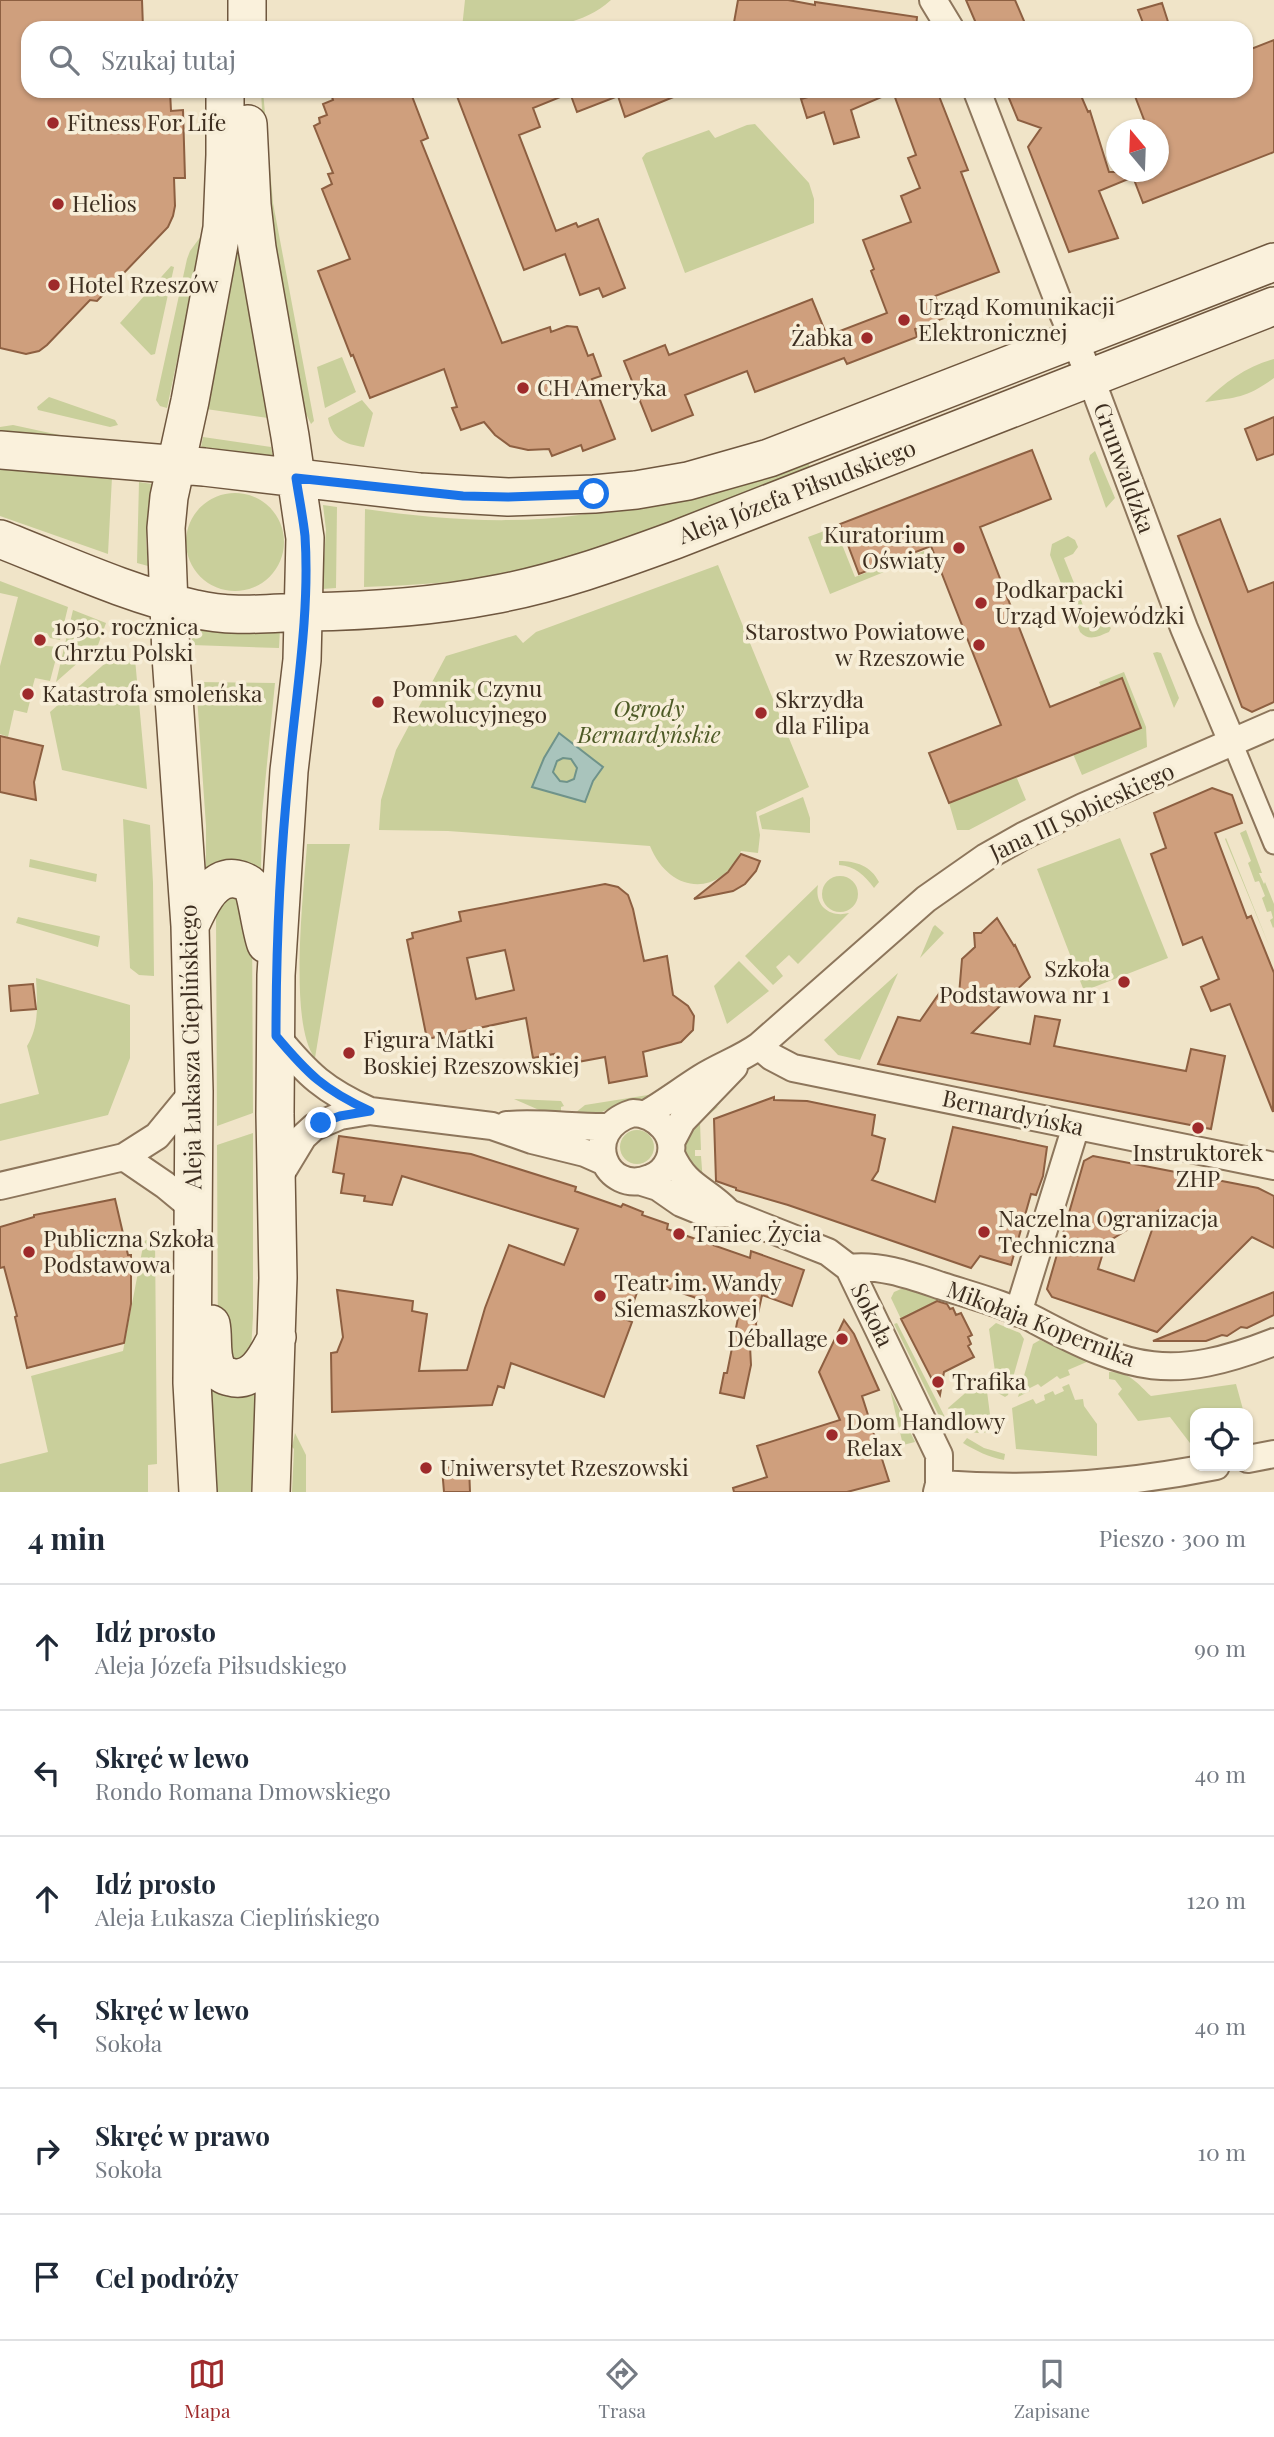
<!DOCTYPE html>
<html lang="pl">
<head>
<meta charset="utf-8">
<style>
	body { margin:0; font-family:"Playfair Display",serif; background:#f2f2f3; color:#1f2937 }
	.controls { position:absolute; right:21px; bottom:21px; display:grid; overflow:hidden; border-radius:14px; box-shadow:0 2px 5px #0004 }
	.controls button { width:63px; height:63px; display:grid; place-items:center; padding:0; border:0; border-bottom:2px solid #e0e1e3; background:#fff; color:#1f2937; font:35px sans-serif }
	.compass { position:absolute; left:1106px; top:119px; width:63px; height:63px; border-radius:50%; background:#fff; box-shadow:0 2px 5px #0004; rotate:341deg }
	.stop { position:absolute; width:21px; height:21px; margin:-16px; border:5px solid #1a73e8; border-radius:50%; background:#fff }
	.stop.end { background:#1a73e8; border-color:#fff; box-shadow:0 2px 7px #0008 }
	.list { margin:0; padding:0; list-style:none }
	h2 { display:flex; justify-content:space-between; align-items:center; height:91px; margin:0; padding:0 28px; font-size:30px }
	h2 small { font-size:23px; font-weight:400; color:#747a83 }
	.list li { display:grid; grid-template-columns:46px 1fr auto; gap:21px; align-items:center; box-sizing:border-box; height:126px; padding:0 28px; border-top:2px solid #e0e1e3 }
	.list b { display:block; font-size:26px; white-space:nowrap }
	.list p { margin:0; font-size:23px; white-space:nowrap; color:#747a83 }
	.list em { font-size:23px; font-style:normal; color:#747a83 }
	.icon { flex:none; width:38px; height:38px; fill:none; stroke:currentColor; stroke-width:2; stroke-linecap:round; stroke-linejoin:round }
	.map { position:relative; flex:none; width:1274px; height:1492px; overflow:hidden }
	.search { position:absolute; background:#fff; box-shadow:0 2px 5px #0004; left:21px; right:21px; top:21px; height:77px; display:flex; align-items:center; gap:18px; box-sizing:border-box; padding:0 24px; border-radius:21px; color:#747a83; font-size:26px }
	.sheet { height:847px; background:#fff }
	nav { display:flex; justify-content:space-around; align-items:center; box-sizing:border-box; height:98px; border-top:2px solid #e0e1e3; background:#fff; font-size:19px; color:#747a83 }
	nav a { display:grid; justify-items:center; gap:4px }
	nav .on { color:#9e2a2b }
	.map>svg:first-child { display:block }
	.green { fill:#c9cf9b }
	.water { fill:#a9c4bc; stroke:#6f938a; stroke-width:2; fill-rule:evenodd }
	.building { fill:#cf9f7d; stroke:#8d5f41; stroke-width:2; fill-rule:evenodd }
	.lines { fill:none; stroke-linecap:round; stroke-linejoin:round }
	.pedestrian-casing { stroke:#8d765c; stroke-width:23 }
	.minor-casing { stroke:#8d765c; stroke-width:30 }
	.secondary-casing { stroke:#6f573f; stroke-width:40 }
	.pedestrian { stroke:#faf1dc; stroke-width:19 }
	.minor { stroke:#faf1dc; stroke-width:26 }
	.secondary { stroke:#faf1dc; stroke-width:37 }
	.route { stroke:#1a73e8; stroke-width:9 }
	.poi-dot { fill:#9e2a2b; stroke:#f7eed8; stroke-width:2.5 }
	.labels { text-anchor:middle; stroke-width:7; stroke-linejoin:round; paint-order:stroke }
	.poi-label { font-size:23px; fill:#3d2e20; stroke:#f7eed8; text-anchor:start }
	.street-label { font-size:23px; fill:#3d2e20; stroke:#f7eed8 }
	.park-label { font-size:23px; font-style:italic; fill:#4d5a26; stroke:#f7eed8 }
</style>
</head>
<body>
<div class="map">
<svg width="1274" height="1492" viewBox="0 0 1274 1492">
	<rect width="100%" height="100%" fill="#f0e4c8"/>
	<!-- green -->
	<path class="green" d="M465 0H611C571 36 512 28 462 28Z
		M261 91H263L273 203 314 421 311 424 301 404 268 221Z
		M755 124 809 183 814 199V223L685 273 642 158 646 153 709 130 715 138 747 125Z
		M204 232 167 408 160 406 156 400 187 259 190 251Z
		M239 247 268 418 206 409 236 250Z
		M171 266 174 267 155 354 151 355 120 323Z
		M342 357 356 392 325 408 317 367Z
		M1274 359V378C1246 398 1238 397 1205 402 1225 382 1246 367 1274 359Z
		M49 397 115 420 118 425 110 427 38 410 37 407Z
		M362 400 373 413 364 447C344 444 332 439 328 418Z
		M13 425 78 439 0 435V427Z
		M203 437 271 447 273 457 201 447Z
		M1095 451 1115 498 1106 508 1089 459 1090 455Z
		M807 458 812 473C716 509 620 553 519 572 468 582 416 585 364 587L365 509C435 519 508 525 579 515 656 504 732 479 807 458Z
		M0 465 112 477 108 554 0 516Z
		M139 482 152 484 146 540 148 566 137 563Z
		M186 542a49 49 0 1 1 98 0a49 49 0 1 1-98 0Z
		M323 505 337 507 336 588 322 589 326 530Z
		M835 527 855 577 924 551 926 555 830 594 808 537Z
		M1068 536 1075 540 1078 547 1073 554 1064 558 1091 625 1104 622 1111 628 1109 632C1099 636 1089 642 1080 632L1050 555 1052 544Z
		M718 565 809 787 756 812 760 835 758 853 741 851C719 899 669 893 650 846L448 831 379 830 381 800 396 750 446 656 516 635 523 643 536 632Z
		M0 581 68 607 60 640 50 638 47 633 37 632 35 645 59 647 50 681 35 678 32 689 25 688 23 699 30 701 27 713 14 710 8 737 0 734V666L18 597 0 593Z
		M73 610 106 623 98 645 56 682Z
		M191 629 243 632 280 629 279 648 192 645Z
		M1157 652 1161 653 1179 698 1174 708 1153 653Z
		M110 659H135L147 789 62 770 50 712Z
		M1124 672 1146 727 1147 747 1082 775 1073 754 1141 728 1122 679 1101 687 1099 682Z
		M196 682 275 683 262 814 261 871 206 872V826Z
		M1016 776 1026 800 969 830H957L949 803Z
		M803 797 810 818V833L762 829 759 816Z
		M123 819 150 825 153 883 154 976 139 975 130 968Z
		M1246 830 1262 873H1259L1264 884 1265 882 1274 904V927L1273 928 1270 920 1273 918 1271 911 1267 912 1262 898 1265 896 1259 881 1255 882 1248 863 1251 861 1240 833Z
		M1120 838 1168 958 1084 991 1037 869Z
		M1226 838 1270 948 1225 839Z
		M307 844H350L315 1058C288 1024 304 889 307 844Z
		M30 859 97 874 96 882 29 867Z
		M839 861C856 861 871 866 879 882L874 888C864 875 855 866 839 865Z
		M822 894a18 18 0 1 1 36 0a18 18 0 1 1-36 0Z
		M818 885C814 906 830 918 849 913L798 964 789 955 776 967 783 976 773 985 745 956Z
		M238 893 252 913 253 1113 217 1126 216 913 221 900Z
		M18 917 100 936 98 947 16 923Z
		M935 925 944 933 920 958 933 927Z
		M739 961 769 991 727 1024 714 986Z
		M898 973 860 1060 838 1055 824 1040Z
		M36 978 130 1005V1058L108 1115 0 1141V1104L39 1094 27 1046C40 1025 37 1002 36 978Z
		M667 1092 644 1100 626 1101 591 1117 575 1116V1113L585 1105Z
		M514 1099 561 1101 564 1106 561 1107V1114L546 1113Z
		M719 1106 700 1122 701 1150H695V1156H701L703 1182C691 1165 681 1156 687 1135L710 1110Z
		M620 1147a17 17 0 1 1 34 0a17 17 0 1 1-34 0Z
		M253 1133V1316L251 1351 242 1364 218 1352 217 1145Z
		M155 1237 157 1464 148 1465V1492H0V1464L48 1452 31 1376 123 1351 144 1241Z
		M901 1289H904L940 1299 901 1319 891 1298 894 1292Z
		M897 1323 950 1427 948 1429 940 1418 894 1324Z
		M996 1323 1020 1333 1024 1339 1008 1395 1005 1397 998 1393 989 1329Z
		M1040 1340 1089 1361 1068 1370 1070 1375 1060 1379 1057 1376 1041 1387 1038 1384 1030 1388V1391L1018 1397 1033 1344Z
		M1109 1372C1129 1371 1138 1384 1151 1396L1236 1384 1244 1413H1195V1447H1193L1170 1417 1138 1421 1118 1394 1122 1389 1115 1380 1109 1379Z
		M985 1376 992 1430C972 1440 957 1424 948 1408Z
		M209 1384 258 1385 253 1492H216Z
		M1069 1384 1075 1400 1083 1399 1084 1406 1097 1424V1456L1016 1449 1012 1408 1033 1399 1036 1404 1045 1400 1044 1395 1053 1391 1055 1395 1064 1391 1062 1387Z
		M890 1390 915 1442 903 1445Z
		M295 1433 306 1455V1492H292L294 1449 292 1447Z
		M967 1438 984 1448 1005 1454 1004 1460C989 1457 976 1451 963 1443Z"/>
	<!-- water -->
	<path class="water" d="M559 733 603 767 593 781 585 802 532 787 544 758ZM563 758 571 759 577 768 574 779 567 782 560 781 553 772 557 761Z"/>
	<!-- building -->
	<path class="building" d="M0 0H142L143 28H28V91H170L171 111 183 110 185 178H174L175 206 173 216 168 227 97 301 90 300 47 345 39 351 26 354 0 348Z
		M738 0H788L815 5V2L917 17 916 28H733Z
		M966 0H1015L1027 28H978Z
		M1162 3 1170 28H1145L1138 10Z
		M1274 40V152L1143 203 1133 177 1099 191 1118 238 1069 252 1028 147 1041 128 1018 120 1006 91H1079L1088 112 1090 111 1109 172H1158V130H1148L1133 91H1246V51Z
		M330 91H410L428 138 421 141 502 343 550 327 551 332 567 326 577 327 588 356 593 354 601 376 592 379 615 439 583 451 581 445 552 456 549 449 528 450 510 446 495 435 484 422 461 430 452 408 457 407 444 369 370 398 353 355 351 356 318 271 350 259 322 189 332 184 328 174 333 173 314 126 320 123 319 118 327 115 323 104 333 100Z
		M455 91H688L625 117 618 96 577 112 570 93 533 108 540 127 519 135 556 231 576 223 578 227 598 219 625 288 603 297 599 288 580 295 565 254 524 270Z
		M829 91H937L968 170 961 172 999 272 935 296 944 318 915 329 917 337 847 364 844 358 755 392 747 371 685 395 693 415 652 431 624 361 665 345 669 355 812 299 827 336 887 313 871 271 874 269 863 240 911 222 901 196 920 188 908 158 916 155 893 92 851 110 859 137 834 144 824 112 807 118 801 99Z
		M1274 417V454L1257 460 1245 429Z
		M1032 450 1051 499 980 527 1050 707 1122 678 1141 728 949 803 929 753 1001 725 931 546 859 574 840 524Z
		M1220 519 1248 592 1274 582V702L1252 712 1242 707 1178 536Z
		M0 736 43 746 34 782 36 800 0 792Z
		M1212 788 1232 795 1242 823 1215 833 1247 918 1251 916 1274 973 1273 1112 1230 1004 1211 1011 1201 987 1219 979 1202 937 1183 945 1151 854 1166 848 1154 813Z
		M741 854 760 861 756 871 745 884 733 891 694 899 728 872Z
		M605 884 618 887 628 895 633 909 644 961 667 956 673 995 688 1006 694 1016 693 1030 681 1042 643 1052 647 1076 609 1083 605 1057 556 1066 554 1054 533 1058 526 1018 427 1039 407 940 413 938 412 933 461 921 459 912ZM505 950 514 990 476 999 467 958Z
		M997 918 1014 946 1015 945 1030 977 972 1033 1030 1044 1035 1016 1060 1020 1054 1046 1186 1071 1191 1049 1225 1056 1211 1129 878 1064 898 1017 920 1021 945 985 959 995 962 959 975 947 974 933H981Z
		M33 984 36 1009 11 1011 9 986Z
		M774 1097V1100L807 1101 875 1115 872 1135 885 1139 878 1171 872 1180 935 1202 953 1127 1047 1147 1043 1176 1036 1195 1031 1194 1011 1265 980 1256 971 1268 788 1205 736 1190V1188L716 1181 714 1119Z
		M339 1136 471 1154 576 1187 575 1191 621 1207 623 1204 643 1212 642 1215 668 1224 667 1229 750 1258 751 1251 804 1270 792 1306 762 1295 756 1323 758 1346H750L751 1365 744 1398 720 1393 724 1373H727L739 1313 642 1279 627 1320 632 1322 604 1397 511 1363 504 1388 498 1386 492 1405 332 1412 331 1353 337 1352 343 1337 337 1290 413 1301 412 1311 427 1314 419 1371 467 1370 485 1308 509 1245 564 1265 578 1229 402 1176 392 1205 364 1201 365 1196 341 1193 344 1174 333 1172Z
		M1093 1156 1258 1188 1274 1196V1248L1252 1237 1157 1332 1052 1297 1047 1289 1084 1161ZM1159 1210 1134 1281 1098 1269 1106 1243Z
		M115 1199 128 1255H131V1304L124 1343 27 1368 15 1317 17 1316 4 1267 0 1268V1227L34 1217V1215Z
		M1274 1292V1315L1247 1328 1241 1327 1227 1336 1222 1335 1206 1341H1153Z
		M937 1301 947 1304 950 1309 953 1308 956 1315 961 1313 972 1335 968 1337 971 1344 968 1346 974 1357 944 1372 940 1395 901 1319Z
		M844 1320 854 1334 879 1390 862 1396 889 1481 847 1492H734L733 1488 767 1477 757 1446 840 1420 819 1372Z
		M469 1466 470 1492H444L442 1468Z"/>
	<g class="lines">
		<defs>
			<path id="pedestrian" d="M1232 742 1274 844"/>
			<path id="minor" d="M933 0 950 28
				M977 91 1062 311 1091 379 1184 628 1232 742
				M276 1036C308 1075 324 1090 370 1111
				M759 1046 772 1057 793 1068 1274 1166
				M633 1113C656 1114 679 1135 669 1160 665 1169 659 1175 650 1178 605 1197 578 1130 633 1113Z
				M646 1114C665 1103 682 1090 701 1078 720 1066 741 1059 759 1046L926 899 986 857 1023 836 1083 807 1274 724
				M507 1125C542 1122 576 1128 610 1127
				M671 1142 682 1121 734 1067
				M671 1154C686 1188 705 1188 728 1212
				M124 1157 165 1185 194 1209
				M277 1180 303 1137 314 1127 340 1116 370 1111 492 1126 532 1140 585 1153 603 1161
				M642 1182 658 1187 681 1203 708 1214 729 1213 828 1252 849 1268 939 1455V1484L937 1492
				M0 1186 124 1157 157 1136 194 1091
				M849 1268C880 1264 912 1276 942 1286 973 1296 1008 1305 1037 1321 1131 1371 1172 1382 1274 1342
				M1018 1313 1076 1126
				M1248 1459 1274 1454
				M939 1484C1034 1491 1123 1485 1216 1466"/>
			<path id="secondary" d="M247 0V28
				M248 124 252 205 257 248 290 436 305 538 302 660 289 771 276 975 275 1114 278 1278 271 1492
				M0 450 204 467 419 492 508 497 594 494 636 490 688 481 769 458 1274 262
				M0 539C64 564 128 594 195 609 231 618 270 613 306 612 369 611 430 607 492 595 554 584 615 562 675 540L1274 306
				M190 926C198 908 212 875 236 879 242 880 247 882 251 886 257 894 261 932 266 944
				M211 1324C214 1338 210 1355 217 1368 220 1373 224 1376 230 1377 255 1384 268 1354 277 1337
				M198 1492 192 1383 194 1091 190 926 171 656 166 528 169 497 190 401 222 228 225 155V91"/>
		</defs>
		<!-- pedestrian casing -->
		<use href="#pedestrian" class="pedestrian-casing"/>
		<!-- minor casing -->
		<use href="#minor" class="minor-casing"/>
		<!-- secondary casing -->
		<use href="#secondary" class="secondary-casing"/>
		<!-- pedestrian -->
		<use href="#pedestrian" class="pedestrian"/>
		<!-- minor -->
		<use href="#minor" class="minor"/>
		<!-- secondary -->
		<use href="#secondary" class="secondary"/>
	</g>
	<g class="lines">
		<!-- route -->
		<path class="route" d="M321 1123 340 1116 370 1111C324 1090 308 1074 276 1036 276 947 280 858 289 770 296 693 310 614 305 536 303 517 299 498 296 478L463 496 508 497 594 494"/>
	</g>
	<!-- markers -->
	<g class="poi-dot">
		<circle cx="53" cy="123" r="7"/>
		<circle cx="58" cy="204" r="7"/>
		<circle cx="54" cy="285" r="7"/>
		<circle cx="904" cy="320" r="7"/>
		<circle cx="867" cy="338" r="7"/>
		<circle cx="523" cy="388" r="7"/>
		<circle cx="959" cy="548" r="7"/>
		<circle cx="981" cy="603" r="7"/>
		<circle cx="40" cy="640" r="7"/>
		<circle cx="979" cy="645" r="7"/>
		<circle cx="28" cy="694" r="7"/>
		<circle cx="378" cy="702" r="7"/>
		<circle cx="761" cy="713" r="7"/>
		<circle cx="1124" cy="982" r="7"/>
		<circle cx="349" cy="1053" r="7"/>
		<circle cx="1198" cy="1128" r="7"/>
		<circle cx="984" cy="1232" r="7"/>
		<circle cx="679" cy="1234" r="7"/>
		<circle cx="29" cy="1252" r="7"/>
		<circle cx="600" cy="1296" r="7"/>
		<circle cx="842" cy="1339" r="7"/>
		<circle cx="938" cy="1382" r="7"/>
		<circle cx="832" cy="1435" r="7"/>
		<circle cx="426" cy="1468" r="7"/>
	</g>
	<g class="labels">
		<!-- poi labels -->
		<g class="poi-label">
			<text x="67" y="131">Fitness For Life</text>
			<text x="72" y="212">Helios</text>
			<text x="68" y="293">Hotel Rzeszów</text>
			<text x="918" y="315">Urząd Komunikacji<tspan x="918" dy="26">Elektronicznej</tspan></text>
			<text x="853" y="346" text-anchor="end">Żabka</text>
			<text x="537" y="396">CH Ameryka</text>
			<text x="945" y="543" text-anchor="end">Kuratorium<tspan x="945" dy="26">Oświaty</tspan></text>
			<text x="995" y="598">Podkarpacki<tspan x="995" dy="26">Urząd Wojewódzki</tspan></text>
			<text x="54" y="635">1050. rocznica<tspan x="54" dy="26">Chrztu Polski</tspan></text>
			<text x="965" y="640" text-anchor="end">Starostwo Powiatowe<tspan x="965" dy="26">w Rzeszowie</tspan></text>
			<text x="392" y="697">Pomnik Czynu<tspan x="392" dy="26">Rewolucyjnego</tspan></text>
			<text x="42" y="702">Katastrofa smoleńska</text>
			<text x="775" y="708">Skrzydła<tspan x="775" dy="26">dla Filipa</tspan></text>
			<text x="1110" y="977" text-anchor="end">Szkoła<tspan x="1110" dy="26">Podstawowa nr 1</tspan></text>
			<text x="363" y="1048">Figura Matki<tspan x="363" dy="26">Boskiej Rzeszowskiej</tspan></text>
			<text x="1198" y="1161" text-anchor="middle">Instruktorek<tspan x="1198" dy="26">ZHP</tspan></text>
			<text x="998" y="1227">Naczelna Ogranizacja<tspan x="998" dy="26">Techniczna</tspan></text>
			<text x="693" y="1242">Taniec Życia</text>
			<text x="43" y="1247">Publiczna Szkoła<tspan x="43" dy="26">Podstawowa</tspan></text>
			<text x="614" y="1291">Teatr im. Wandy<tspan x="614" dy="26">Siemaszkowej</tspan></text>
			<text x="828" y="1347" text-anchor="end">Déballage</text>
			<text x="952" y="1390">Trafika</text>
			<text x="846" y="1430">Dom Handlowy<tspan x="846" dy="26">Relax</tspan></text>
			<text x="440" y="1476">Uniwersytet Rzeszowski</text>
		</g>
		<!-- street labels -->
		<g class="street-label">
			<text transform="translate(1124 468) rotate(70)" y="8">Grunwaldzka</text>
			<text transform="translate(797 492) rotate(-21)" y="8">Aleja Józefa Piłsudskiego</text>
			<text transform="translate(1082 812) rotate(-25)" y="8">Jana III Sobieskiego</text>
			<text transform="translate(191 1047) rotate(-91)" y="8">Aleja Łukasza Cieplińskiego</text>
			<text transform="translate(1013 1113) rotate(12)" y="8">Bernardyńska</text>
			<text transform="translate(872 1315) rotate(64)" y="8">Sokoła</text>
			<text transform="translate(1041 1324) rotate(21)" y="8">Mikołaja Kopernika</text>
		</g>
		<!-- park labels -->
		<g class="park-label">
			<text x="649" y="717">Ogrody<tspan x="649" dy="26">Bernardyńskie</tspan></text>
		</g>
	</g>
</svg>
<div class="controls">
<button><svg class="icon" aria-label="locate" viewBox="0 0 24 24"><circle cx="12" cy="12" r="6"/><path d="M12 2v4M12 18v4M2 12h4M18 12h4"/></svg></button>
</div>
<svg class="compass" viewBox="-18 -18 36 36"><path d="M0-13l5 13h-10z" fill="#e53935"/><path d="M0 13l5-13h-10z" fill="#747a83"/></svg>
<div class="stop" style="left:594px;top:494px"></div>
<div class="stop end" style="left:321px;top:1123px"></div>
<div class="search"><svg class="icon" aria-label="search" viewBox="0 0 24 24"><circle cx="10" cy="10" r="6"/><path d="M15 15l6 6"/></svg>Szukaj tutaj</div>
</div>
<section class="sheet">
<h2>4 min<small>Pieszo · 300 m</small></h2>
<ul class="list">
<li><svg class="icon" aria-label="ahead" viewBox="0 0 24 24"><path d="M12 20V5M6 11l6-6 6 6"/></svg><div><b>Idź prosto</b><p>Aleja Józefa Piłsudskiego</p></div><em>90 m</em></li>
<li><svg class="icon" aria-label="left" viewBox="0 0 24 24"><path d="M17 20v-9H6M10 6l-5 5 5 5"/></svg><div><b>Skręć w lewo</b><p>Rondo Romana Dmowskiego</p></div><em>40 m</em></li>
<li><svg class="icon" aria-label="ahead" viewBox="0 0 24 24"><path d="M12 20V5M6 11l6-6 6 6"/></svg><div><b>Idź prosto</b><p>Aleja Łukasza Cieplińskiego</p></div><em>120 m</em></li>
<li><svg class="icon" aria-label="left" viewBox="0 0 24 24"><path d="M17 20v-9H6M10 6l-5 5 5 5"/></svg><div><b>Skręć w lewo</b><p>Sokoła</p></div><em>40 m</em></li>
<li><svg class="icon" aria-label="right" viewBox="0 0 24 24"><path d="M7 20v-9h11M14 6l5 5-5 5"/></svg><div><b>Skręć w prawo</b><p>Sokoła</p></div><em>10 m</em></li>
<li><svg class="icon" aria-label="arrive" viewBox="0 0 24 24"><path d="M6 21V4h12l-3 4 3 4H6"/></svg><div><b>Cel podróży</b></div></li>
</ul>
</section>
<nav>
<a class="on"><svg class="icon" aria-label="map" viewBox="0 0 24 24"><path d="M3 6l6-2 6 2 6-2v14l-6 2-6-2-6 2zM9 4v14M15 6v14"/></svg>Mapa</a>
<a><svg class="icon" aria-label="directions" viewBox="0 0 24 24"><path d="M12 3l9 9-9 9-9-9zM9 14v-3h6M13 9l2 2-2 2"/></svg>Trasa</a>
<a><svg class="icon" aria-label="saved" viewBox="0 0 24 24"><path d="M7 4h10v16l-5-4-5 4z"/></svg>Zapisane</a>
</nav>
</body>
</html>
